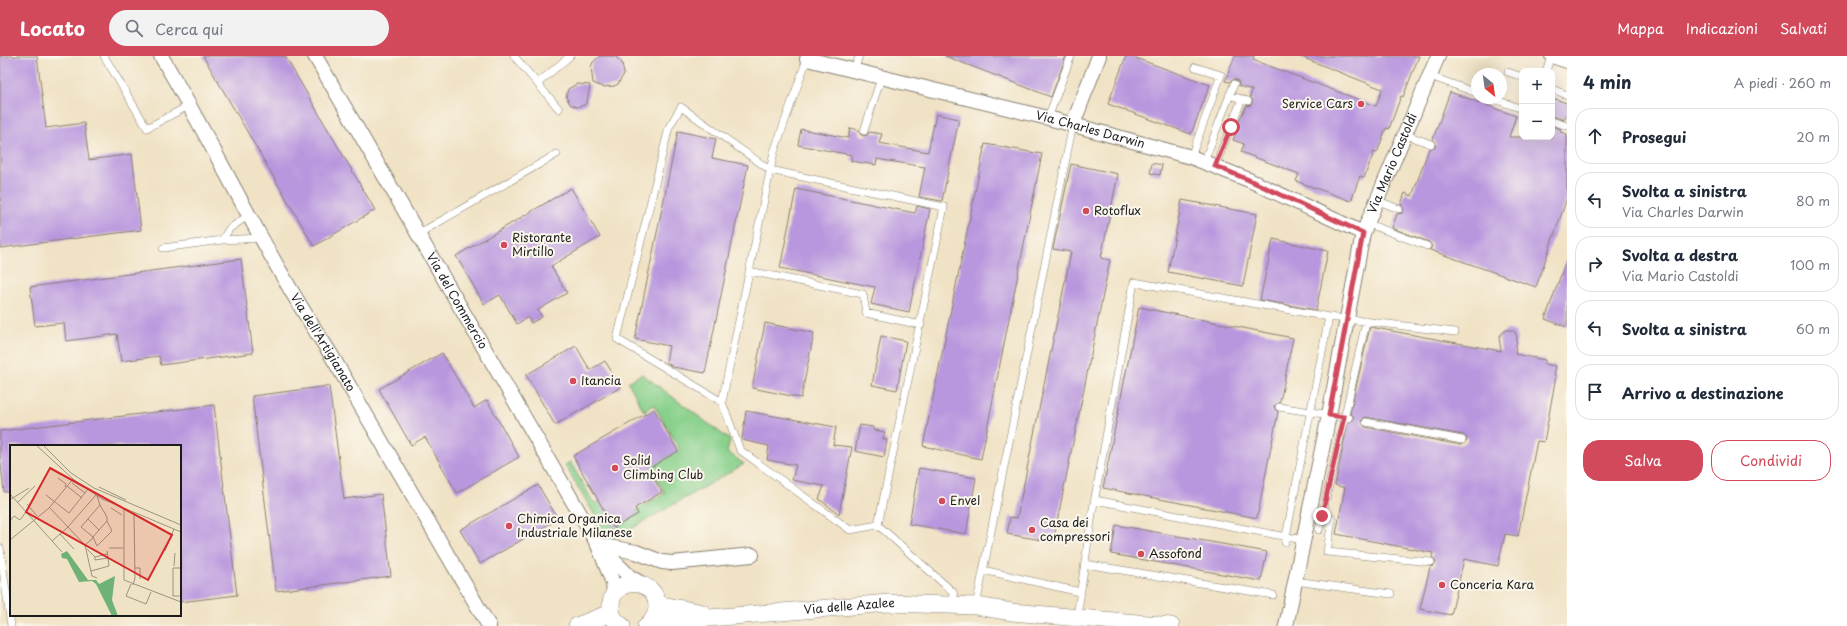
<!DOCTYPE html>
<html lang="it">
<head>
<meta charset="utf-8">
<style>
	body { margin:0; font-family:"Playpen Sans",sans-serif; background:#f2f2f3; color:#1f2937 }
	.controls { position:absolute; right:12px; top:12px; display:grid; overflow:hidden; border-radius:8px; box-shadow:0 4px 16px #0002 }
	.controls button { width:36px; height:36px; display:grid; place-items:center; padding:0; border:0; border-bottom:1px solid #e0e1e3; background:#fff; color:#1f2937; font:20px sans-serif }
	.compass { position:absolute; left:1471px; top:12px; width:36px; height:36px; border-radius:50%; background:#fff; box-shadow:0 4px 16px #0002; rotate:151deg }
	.stop { position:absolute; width:12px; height:12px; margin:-9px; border:3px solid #d1495b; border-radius:50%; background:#fff }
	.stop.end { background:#d1495b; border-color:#fff; box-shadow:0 1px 4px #0008 }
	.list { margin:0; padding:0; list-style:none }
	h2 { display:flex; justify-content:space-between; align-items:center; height:52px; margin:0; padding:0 16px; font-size:17px }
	h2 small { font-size:13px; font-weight:400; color:#747a83 }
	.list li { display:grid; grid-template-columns:26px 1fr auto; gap:12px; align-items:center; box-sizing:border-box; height:56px; margin:0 8px 8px; padding:0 8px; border:1px solid #e0e1e3; border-radius:16px }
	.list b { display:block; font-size:15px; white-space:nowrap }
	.list p { margin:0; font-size:13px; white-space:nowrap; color:#747a83 }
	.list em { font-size:13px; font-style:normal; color:#747a83 }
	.actions { display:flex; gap:8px; padding:12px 16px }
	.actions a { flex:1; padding:9px 0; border:1px solid #d1495b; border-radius:16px; text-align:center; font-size:14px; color:#d1495b }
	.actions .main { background:#d1495b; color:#fff }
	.icon { flex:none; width:22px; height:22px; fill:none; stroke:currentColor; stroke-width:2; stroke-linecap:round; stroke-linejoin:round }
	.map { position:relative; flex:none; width:1567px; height:570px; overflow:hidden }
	header { display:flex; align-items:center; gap:24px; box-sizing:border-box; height:56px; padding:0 20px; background:#d1495b; color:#fff }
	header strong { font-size:19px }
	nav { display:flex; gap:22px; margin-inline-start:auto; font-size:14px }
	.search { width:280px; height:36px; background:#f2f2f3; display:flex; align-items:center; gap:10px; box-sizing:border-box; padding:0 14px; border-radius:22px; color:#747a83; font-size:15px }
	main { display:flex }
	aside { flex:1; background:#fff }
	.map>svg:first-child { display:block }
	.green { fill:#88d08b; stroke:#527654 }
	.building { fill:#b997de; fill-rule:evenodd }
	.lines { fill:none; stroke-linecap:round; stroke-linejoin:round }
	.service-casing { stroke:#867f70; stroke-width:8 }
	.minor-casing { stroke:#867f70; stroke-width:16 }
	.tertiary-casing { stroke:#867f70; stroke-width:18 }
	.service { stroke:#fff; stroke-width:7 }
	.minor { stroke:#fff; stroke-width:14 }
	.tertiary { stroke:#fff; stroke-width:17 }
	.route { stroke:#d1495b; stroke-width:5 }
	.poi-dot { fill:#d1495b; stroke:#fbf7ec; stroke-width:1.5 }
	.labels { text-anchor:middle; stroke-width:4; stroke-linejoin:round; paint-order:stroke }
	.poi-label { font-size:12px; fill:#1c1c1c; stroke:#fbf7ec; text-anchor:start }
	.street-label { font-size:12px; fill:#1c1c1c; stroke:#fbf7ec }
	.inset-road { fill:none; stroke:#9b9381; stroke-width:1 }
	.view { fill:#d62828; fill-opacity:0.15; stroke:#d62828; stroke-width:2 }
	.inset-edge { fill:none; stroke:#1c1c1c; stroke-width:2 }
</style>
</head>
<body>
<header>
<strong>Locato</strong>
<div class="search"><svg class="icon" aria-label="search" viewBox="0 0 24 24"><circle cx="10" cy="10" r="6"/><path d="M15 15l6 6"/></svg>Cerca qui</div>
<nav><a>Mappa</a><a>Indicazioni</a><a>Salvati</a></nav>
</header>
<main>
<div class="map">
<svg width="1567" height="570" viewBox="0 0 1567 570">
	<rect width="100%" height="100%" fill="#fbf7ec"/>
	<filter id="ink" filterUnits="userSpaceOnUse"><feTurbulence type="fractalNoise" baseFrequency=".025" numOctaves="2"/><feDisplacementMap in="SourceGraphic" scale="8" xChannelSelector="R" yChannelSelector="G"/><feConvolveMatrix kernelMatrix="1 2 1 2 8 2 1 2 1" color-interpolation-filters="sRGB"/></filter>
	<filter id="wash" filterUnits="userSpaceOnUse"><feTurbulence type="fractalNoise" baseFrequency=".012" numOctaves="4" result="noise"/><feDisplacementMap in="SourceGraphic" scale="16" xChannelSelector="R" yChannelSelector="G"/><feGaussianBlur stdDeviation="0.9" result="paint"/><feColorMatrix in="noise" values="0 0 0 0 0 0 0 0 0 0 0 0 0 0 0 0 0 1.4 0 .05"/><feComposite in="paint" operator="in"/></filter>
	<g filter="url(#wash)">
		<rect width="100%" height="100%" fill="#f0e2c5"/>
		<!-- green -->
		<path class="green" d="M642 318 730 384 727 396 744 408 610 485 565 409 570 406 594 447 599 445 614 471 638 458 636 454 665 437 651 411 680 394 654 349 644 355 628 326Z"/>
		<g id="blocks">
			<!-- building -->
			<path class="building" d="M0 0H37L46 72 84 67 89 104 132 98 141 174 0 192Z
				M203 0H285L375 154 314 190Z
				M600 0H615L622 7 624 18 618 28 614 30 603 31 593 27 591 11 593 6Z
				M945 0H1066L1051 41Z
				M1126 0H1130L1210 29 1191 78 1108 48Z
				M1235 0H1254L1253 4 1376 50 1382 33 1299 0H1419L1403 41 1401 40 1389 73 1386 72 1377 97 1374 96 1364 122 1360 120 1351 145 1296 125 1299 118 1241 96 1244 88 1233 84 1237 74 1235 73 1246 50 1251 49 1253 44 1250 40 1252 34 1239 30 1238 25 1235 23 1229 26 1225 25Z
				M577 28 590 29 587 46 584 49 577 51 570 48 566 41 568 33Z
				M1450 36 1516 60 1509 81H1552V70L1561 73 1560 76 1567 78V142L1536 231 1430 194 1432 190 1429 186 1392 172 1397 158 1402 157 1404 154 1401 148 1405 137 1412 140 1429 93 1436 90V87L1433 83Z
				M1552 42 1567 47V56L1564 64 1552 60Z
				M936 58 959 63 942 145 919 141 925 111 877 103 876 109 851 105 852 99 798 89 801 73 848 82 850 72 859 74 860 78 863 80 867 79 869 76 882 78 879 87 928 96Z
				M678 75 716 83 712 102 748 109 705 317 673 311 666 306 669 290 635 283Z
				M985 88 1042 98 981 403 923 390Z
				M1152 107 1162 109 1160 119 1150 117Z
				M1071 108 1118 118 1101 202 1110 204 1053 486 1007 478 1010 461 1017 462 1071 196 1053 193Z
				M571 132 600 181 551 210 567 237 538 254 542 261 531 267 528 261 517 268 500 239 484 248 456 200Z
				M796 133 915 157 917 150 930 153 909 256 871 248 875 231 780 212Z
				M1182 144 1257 158 1243 230 1168 216Z
				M1273 183 1328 195 1316 254 1260 244Z
				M241 203 253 297 161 309 159 300 121 305 117 278 66 285 64 267 35 270 30 231Z
				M1566 205H1567V271L1545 263Z
				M1139 251 1293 282 1280 346 1274 350 1275 353 1278 356 1257 462 1103 432Z
				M765 267 814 277 801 342 752 332Z
				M1370 271 1501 295 1499 281 1502 277 1506 274H1511L1515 276 1517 281 1515 298 1545 304V308L1556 310 1554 319 1556 320 1544 386 1537 385 1518 480 1505 478 1498 510 1464 503 1451 559 1420 553 1430 511 1433 510 1436 507 1435 504 1432 501 1433 497 1336 478 1345 432 1335 429 1348 367 1354 363 1353 360 1350 357ZM1365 361 1463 379 1467 382V385L1461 389 1365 371 1361 365Z
				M881 280 906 285 897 334 872 329Z
				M576 290 590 314 605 305 621 331 555 369 526 319Z
				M442 297 474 352 487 344 519 401 457 437 425 381 411 389 379 333Z
				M329 330 344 443 381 438 391 520 276 535 252 340Z
				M214 349 237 539 180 546V390H11V436H4L0 400V375Z
				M654 353 678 395 648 413 662 436 635 452 638 458 614 472 573 400Z
				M746 355 836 371 833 389 852 391 839 458 819 443 824 430 792 424 796 409 767 404 769 390 742 384Z
				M860 369 873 371V374L885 376 883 383 887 384 884 401 855 395Z
				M919 412 976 422 966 478 909 468Z
				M538 429 558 463 480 508 460 474Z
				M1116 469 1267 496 1261 525 1111 498Z"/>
		</g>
	</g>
	<g filter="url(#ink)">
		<use href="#blocks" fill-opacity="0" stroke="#867f70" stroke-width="1"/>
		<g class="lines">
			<defs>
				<path id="service" d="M104 0 147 72 190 49
					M514 0 559 53
					M805 2 807 3 774 96 722 346 617 283 669 71 681 51 770 114 944 151 878 469 953 536 956 549
					M854 15 859 0
					M1546 15 1551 0
					M1508 16 1522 21
					M1430 20 1477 37
					M538 27 570 0
					M1552 33 1567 39
					M1229 39 1248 45
					M1491 42 1522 53
					M1048 62 1071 0
					M1552 65 1567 70
					M864 75 881 22
					M1404 78 1431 88
					M1191 101 1221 19 1195 11
					M1204 106 1234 28
					M1215 110 1242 43
					M1376 144 1399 153
					M249 159 229 173 222 184 261 182
					M1366 167 1427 190
					M418 178 557 98
					M163 192 222 184
					M749 215 863 238 866 257 921 269
					M722 346 740 394 850 474 878 469
					M1279 351 1349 362
					M1366 366 1462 384
					M1095 444 1303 484
					M1322 461 1332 463 1327 496 1431 506
					M1319 474 1366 266
					M1285 486 1329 261
					M0 492 11 570
					M1085 508 1273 539
					M983 514 1080 536
					M1295 525 1391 538
					M976 550 1073 68
					M1077 561 1092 458 1134 226 1329 261 1455 276"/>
				<g id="minor">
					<path id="s1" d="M161 0C219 98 267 202 330 297L489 570"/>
					<path id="s2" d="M315 0 598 489 613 527 614 538"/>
					<path d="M1552 0 1567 5"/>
					<path id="s3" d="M807 3 1048 62 1191 101 1249 124 1363 177"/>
					<path d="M1073 68 1099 0"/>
					<path d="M598 489 636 496 662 506 672 507 752 499"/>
					<path d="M604 495 630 521 642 528"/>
					<path id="s4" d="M1286 570 1329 359 1363 177 1438 0"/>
				</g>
				<g id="tertiary">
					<path d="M657 548 703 557"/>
					<path id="s5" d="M650 567 889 547 976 550 1012 556 1171 570"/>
					<path d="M577 570 611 557"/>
					<path d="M622 570C614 565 610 558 611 549 612 519 659 521 657 552 656 560 652 566 646 570"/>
				</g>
			</defs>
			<!-- service casing -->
			<use href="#service" class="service-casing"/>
			<!-- minor casing -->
			<use href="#minor" class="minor-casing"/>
			<!-- tertiary casing -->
			<use href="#tertiary" class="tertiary-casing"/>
			<!-- service -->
			<use href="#service" class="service"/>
			<!-- minor -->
			<use href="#minor" class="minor"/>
			<!-- tertiary -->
			<use href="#tertiary" class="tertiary"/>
		</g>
	</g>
	<g class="lines" filter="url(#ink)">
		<!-- route -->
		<path class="route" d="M1231 71 1215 110 1249 124 1363 177 1329 359 1344 361 1322 460"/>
	</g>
	<!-- markers -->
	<g class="poi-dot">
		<circle cx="1361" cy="48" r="4"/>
		<circle cx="1086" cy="155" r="4"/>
		<circle cx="504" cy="189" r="4"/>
		<circle cx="573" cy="325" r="4"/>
		<circle cx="615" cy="412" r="4"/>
		<circle cx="942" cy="445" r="4"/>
		<circle cx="509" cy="470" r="4"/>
		<circle cx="1032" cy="474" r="4"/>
		<circle cx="1141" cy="498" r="4"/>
		<circle cx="1442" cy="529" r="4"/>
	</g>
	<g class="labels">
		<!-- poi labels -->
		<g class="poi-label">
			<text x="1353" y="52" text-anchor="end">Service Cars</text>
			<text x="1094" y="159">Rotoflux</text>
			<text x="512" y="186">Ristorante<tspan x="512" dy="14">Mirtillo</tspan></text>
			<text x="581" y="329">Itancia</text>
			<text x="623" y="409">Solid<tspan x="623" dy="14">Climbing Club</tspan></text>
			<text x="950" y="449">Envel</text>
			<text x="517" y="467">Chimica Organica<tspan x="517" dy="14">Industriale Milanese</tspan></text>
			<text x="1040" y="471">Casa dei<tspan x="1040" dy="14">compressori</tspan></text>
			<text x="1149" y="502">Assofond</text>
			<text x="1450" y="533">Conceria Kara</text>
		</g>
		<!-- street labels -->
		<g class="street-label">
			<text dy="4" stroke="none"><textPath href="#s3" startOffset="292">Via Charles Darwin</textPath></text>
			<text dy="4" stroke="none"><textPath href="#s4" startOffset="476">Via Mario Castoldi</textPath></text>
			<text dy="4" stroke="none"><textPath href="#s2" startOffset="283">Via del Commercio</textPath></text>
			<text dy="4" stroke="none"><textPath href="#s1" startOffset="329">Via dell'Artigianato</textPath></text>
			<text dy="4" stroke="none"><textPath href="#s5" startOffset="200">Via delle Azalee</textPath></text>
		</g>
	</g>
	<!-- overview -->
	<g transform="translate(10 389)">
		<rect width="171" height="171" fill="#f0e2c5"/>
		<path d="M57 106 78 135H86L89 139 105 131 102 155 108 171H102L86 139 82 136 69 137 57 114 52 113 51 109Z" fill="#6eb277"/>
		<path class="inset-road" d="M26 0 63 34 92 54 112 62M33 0 61 28 84 43 171 80M48 33 56 39 55 42M62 38 75 48M57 41 72 53M89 42 116 55M0 49 52 107M36 50 59 68 78 44M1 54 19 43M8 57 25 41M17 59 27 71M90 60 97 72V76M39 62 75 100 82 131 87 133M101 63 112 70M114 63 171 87M114 64V135L171 157M78 74 89 85M0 76 4 71 10 75 16 67M50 89 64 104M0 95 39 63 63 34M42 96 57 83 86 50M75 100 82 94 83 92 89 85 97 76 102 86 87 101 83 92 71 82 90 60 87 51M99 103H113M77 104 85 112 97 109M155 106 164 84M85 112V115L98 113M164 121 165 108M125 123H130V134M171 123H163V151H171M81 126 99 121 97 106M121 139 116 151 136 159 141 147M123 140 125 133 124 68"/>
		<path class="view" d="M40 23 162 90 138 135 16 67Z"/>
		<rect width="171" height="171" class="inset-edge"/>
	</g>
</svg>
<div class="controls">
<button>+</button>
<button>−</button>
</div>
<svg class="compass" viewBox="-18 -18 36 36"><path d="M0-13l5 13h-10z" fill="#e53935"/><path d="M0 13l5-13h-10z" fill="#747a83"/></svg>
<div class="stop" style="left:1231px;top:71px"></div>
<div class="stop end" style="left:1322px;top:460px"></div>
</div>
<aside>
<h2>4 min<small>A piedi · 260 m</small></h2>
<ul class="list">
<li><svg class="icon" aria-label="ahead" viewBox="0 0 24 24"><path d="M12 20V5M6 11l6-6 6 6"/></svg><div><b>Prosegui</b></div><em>20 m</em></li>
<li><svg class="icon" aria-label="left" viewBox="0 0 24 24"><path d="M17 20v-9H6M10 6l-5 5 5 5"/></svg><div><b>Svolta a sinistra</b><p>Via Charles Darwin</p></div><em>80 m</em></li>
<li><svg class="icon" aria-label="right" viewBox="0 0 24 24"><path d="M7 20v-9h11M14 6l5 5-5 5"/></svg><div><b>Svolta a destra</b><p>Via Mario Castoldi</p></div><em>100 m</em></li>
<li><svg class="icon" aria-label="left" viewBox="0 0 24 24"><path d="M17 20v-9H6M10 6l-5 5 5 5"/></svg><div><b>Svolta a sinistra</b></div><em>60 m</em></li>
<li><svg class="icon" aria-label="arrive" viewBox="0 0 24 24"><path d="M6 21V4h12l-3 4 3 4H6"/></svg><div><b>Arrivo a destinazione</b></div></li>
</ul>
<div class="actions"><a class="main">Salva</a><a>Condividi</a></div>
</aside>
</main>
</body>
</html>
